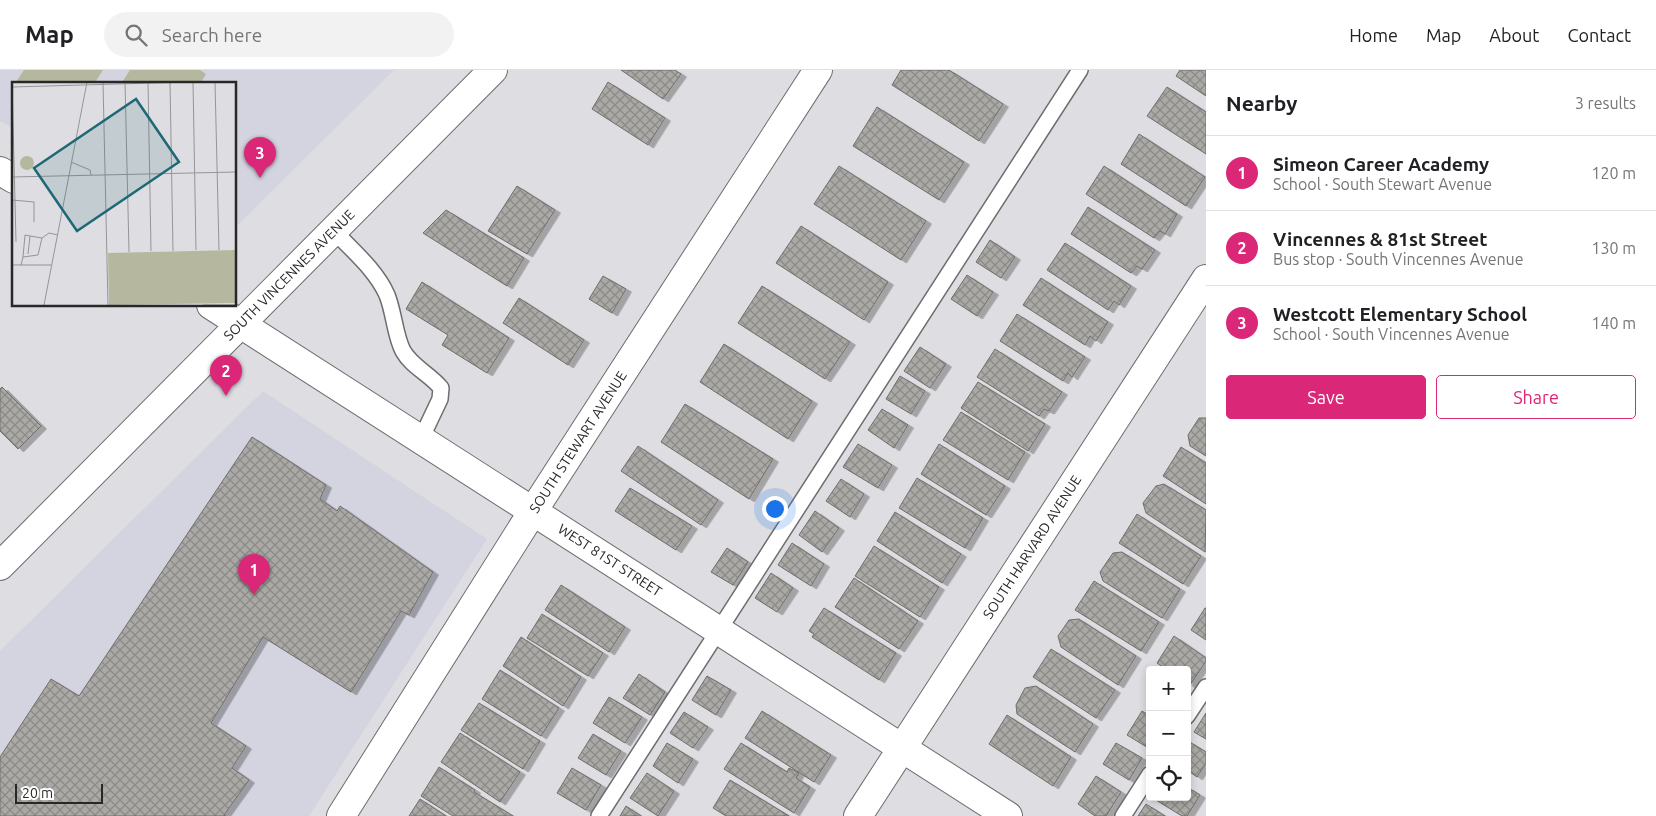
<!DOCTYPE html>
<html lang="en">
<head>
<meta charset="utf-8">
<style>
	body { margin:0; font-family:Ubuntu,sans-serif; background:#f2f2f2; color:#202124 }
	.controls { position:absolute; right:15px; bottom:15px; display:grid; overflow:hidden; border-radius:5px; box-shadow:0 2px 8px #0003 }
	.controls button { width:45px; height:45px; display:grid; place-items:center; padding:0; border:0; border-bottom:1px solid #e0e0e0; background:#fff; color:#202124; font:25px sans-serif }
	.scale { position:absolute; left:15px; bottom:12px; width:88px; box-sizing:border-box; padding-left:5px; border:2px solid #282829; border-top:0; font-size:14px; line-height:18px; white-space:nowrap; color:#282829; -webkit-text-stroke:4px #fff; paint-order:stroke }
	.you { position:absolute; left:774px; top:438px; width:18px; height:18px; margin:-12px; border:4px solid #fff; border-radius:50%; background:#1a73e8; box-shadow:0 0 0 8px #1a73e833 }
	.badge { display:grid; place-items:center; width:32px; height:32px; border-radius:50%; background:#db2777; color:#fff; font-size:16px; font-weight:700 }
	.pin { position:absolute; translate:-50% -41px; filter:drop-shadow(0 1px 2px #0008) }
	.pin::after { content:''; position:absolute; top:26px; width:18px; height:15px; background:inherit; clip-path:polygon(0 0,100% 0,50% 100%) }
	.list { margin:0; padding:0; list-style:none }
	h2 { display:flex; justify-content:space-between; align-items:center; height:65px; margin:0; padding:0 20px; font-size:21px }
	h2 small { font-size:16px; font-weight:400; color:#757577 }
	.list li { display:grid; grid-template-columns:32px 1fr auto; gap:15px; align-items:center; box-sizing:border-box; height:75px; padding:0 20px; border-top:1px solid #e0e0e0 }
	.list b { display:block; font-size:19px; white-space:nowrap }
	.list p { margin:0; font-size:16px; white-space:nowrap; color:#757577 }
	.list em { font-size:16px; font-style:normal; color:#757577 }
	.actions { display:flex; gap:10px; padding:15px 20px }
	.actions a { flex:1; padding:11px 0; border:1px solid #db2777; border-radius:5px; text-align:center; font-size:18px; color:#db2777 }
	.actions .main { background:#db2777; color:#fff }
	.icon { flex:none; width:28px; height:28px; fill:none; stroke:currentColor; stroke-width:2; stroke-linecap:round; stroke-linejoin:round }
	.map { position:relative; flex:none; width:1206px; height:746px; overflow:hidden }
	header { display:flex; align-items:center; gap:30px; box-sizing:border-box; height:70px; padding:0 25px; background:#fff; border-bottom:1px solid #e0e0e0 }
	header strong { font-size:24px }
	nav { display:flex; gap:28px; margin-inline-start:auto; font-size:18px }
	.search { width:350px; height:45px; background:#f2f2f2; display:flex; align-items:center; gap:12px; box-sizing:border-box; padding:0 18px; border-radius:28px; color:#757577; font-size:19px }
	main { display:flex }
	aside { flex:1; background:#fff }
	.map>svg:first-child { display:block }
	.built { fill:#d3d4df }
	.green { fill:#b5b89f }
	.building { fill:url(#building-cross-hatch); stroke:#706e6c; filter:url(#shadow) }
	.lines { fill:none; stroke-linecap:round; stroke-linejoin:round }
	.service-casing { stroke:#6d6d70; stroke-width:18 }
	.minor-casing { stroke:#6d6d70; stroke-width:30 }
	.tertiary-casing { stroke:#6d6d70; stroke-width:30 }
	.service { stroke:#fff; stroke-width:15 }
	.minor { stroke:#fff; stroke-width:28 }
	.tertiary { stroke:#fff; stroke-width:28 }
	.labels { text-anchor:middle; stroke-width:4.5; stroke-linejoin:round; paint-order:stroke }
	.street-label { font-size:14px; fill:#282829; stroke:#fff }
	.inset-road { fill:none; stroke:#959598; stroke-width:1 }
	.view { fill:#1f6875; fill-opacity:0.15; stroke:#1f6875; stroke-width:2.5 }
	.inset-edge { fill:none; stroke:#282829; stroke-width:2.5 }
</style>
</head>
<body>
<header>
<strong>Map</strong>
<div class="search"><svg class="icon" aria-label="search" viewBox="0 0 24 24"><circle cx="10" cy="10" r="6"/><path d="M15 15l6 6"/></svg>Search here</div>
<nav><a>Home</a><a>Map</a><a>About</a><a>Contact</a></nav>
</header>
<main>
<div class="map">
<svg width="1206" height="746" viewBox="0 0 1206 746">
	<defs>
		<pattern id="building-cross-hatch" width="8" height="8" patternUnits="userSpaceOnUse" patternTransform="scale(1.25)"><rect width="8" height="8" fill="#aba9a6"/><path d="M0 0l8 8M0 8l8-8" fill="none" stroke="#8b8a87"/></pattern>
		<filter id="shadow"><feDropShadow dx="5.5" dy="3" stdDeviation="0" flood-color="#0004"/></filter>
	</defs>
	<rect width="100%" height="100%" fill="#dedee2"/>
	<!-- built -->
	<path class="built" d="M0 0H394L235 158V14H14V59L0 51Z
		M263 321 487 469 309 746H0V581Z"/>
	<!-- green -->
	<path class="green" d="M24 0H103L94 14H20L16 12Z
		M130 0H200L206 4 200 14H121Z"/>
	<!-- building -->
	<path class="building" d="M621 0H675L681 4 663 29Z
		M901 0H949L1003 34 979 71 892 15Z
		M1180 0H1206V26L1176 6Z
		M608 12 665 48 648 75 592 39Z
		M1167 17 1206 42V84L1147 46Z
		M877 37 964 92 939 130 853 76Z
		M1139 64 1205 107 1186 136 1121 94Z
		M839 96 926 151 901 190 814 134Z
		M1104 96 1177 144 1165 164 1160 161 1154 168 1086 124Z
		M517 116 555 140 527 184 488 161Z
		M1088 137 1155 180 1142 199 1137 196 1131 203 1071 164Z
		M446 140 524 188 507 216 423 163Z
		M801 156 888 212 864 250 776 193Z
		M990 170 1015 187 1001 208 976 192Z
		M1065 173 1131 216 1119 235 1114 231 1108 240 1047 200Z
		M967 205 993 222 977 246 951 229Z
		M603 206 626 219 612 243 589 229Z
		M1041 208 1108 252 1096 271 1090 266 1085 275 1023 235Z
		M422 212 509 268 487 303 442 275 448 265 406 239Z
		M762 216 850 272 825 309 738 253Z
		M519 228 584 270 568 295 503 253Z
		M1017 244 1085 287 1072 307 1068 303 1063 311 1000 271Z
		M724 274 812 331 788 369 700 312Z
		M920 277 946 294 930 318 904 301Z
		M995 279 1062 322 1049 341 1044 339 1039 346 977 307Z
		M900 306 925 321 911 344 886 329Z
		M978 312 1045 354 1028 381 961 338Z
		M2 317 41 356 18 379 0 361V319Z
		M685 334 773 389 749 429 661 372Z
		M882 339 908 355 894 378 868 360Z
		M961 342 1025 382 1008 410 943 370Z
		M1199 348H1206V386L1190 376 1188 365Z
		M252 367 326 415 320 429 337 441 340 436 433 502 409 545 401 541 351 622 263 567 211 653 246 676 232 698 249 710 224 745 226 746H0V687L51 609 79 626Z
		M858 374 892 395 878 418 843 397Z
		M939 374 1005 416 986 445 921 404Z
		M638 376 718 430 701 455 621 401Z
		M1181 377 1206 393V434L1163 406Z
		M917 408 983 448 965 478 899 438Z
		M841 409 864 424 850 447 826 431Z
		M1164 414 1206 440 1205 482 1146 443 1143 433 1156 416Z
		M630 418 692 456 676 480 615 441Z
		M815 441 839 458 822 482 799 465Z
		M895 442 961 484 942 513 877 471Z
		M1137 444 1201 486 1183 514 1119 473Z
		M792 473 824 494 811 516 778 495Z
		M874 476 939 517 920 547 855 506Z
		M727 478 748 492 733 515 711 502Z
		M1122 482 1180 519 1162 548 1103 511 1100 502 1113 483Z
		M771 503 793 518 777 542 755 528Z
		M854 508 918 551 899 579 835 537Z
		M1094 511 1159 552 1141 581 1075 540Z
		M561 515 625 557 609 582 545 540Z
		M824 538 896 583 879 610 812 567 814 564 809 561Z
		M1205 538H1206V570L1191 560Z
		M542 544 603 583 588 606 527 568Z
		M1079 549 1136 586 1118 615 1061 577 1058 566 1069 550Z
		M1174 566 1206 588V591L1190 615 1187 613V600H1167L1157 593Z
		M521 567 581 607 563 636 503 596Z
		M1051 579 1115 620 1096 648 1033 607Z
		M500 600 559 638 541 666 482 629Z
		M639 604 665 622 650 645 623 628Z
		M707 606 731 620 716 645 692 630Z
		M1036 616 1093 654 1075 682 1017 644 1016 635 1025 618Z
		M609 627 642 647 625 673 593 653Z
		M479 633 540 671 523 699 461 660Z
		M762 641 831 685 814 712 745 668Z
		M1142 641 1150 646V679L1127 665Z
		M684 642 708 657 693 678 670 663Z
		M1206 643V669L1194 662Z
		M1007 645 1071 687 1053 716 989 674Z
		M460 663 520 702 500 732 441 692Z
		M593 664 621 681 606 705 578 688Z
		M1188 671 1206 682V693L1197 707 1187 700Z
		M667 673 693 689 678 713 653 696Z
		M741 673 787 702 789 698 799 703 796 708 810 717 794 743 724 699Z
		M1116 673 1142 688 1129 710 1103 694Z
		M439 697 475 720 474 722 513 746H453L421 726Z
		M572 698 601 715 586 740 557 723Z
		M647 703 674 721 658 746 630 728Z
		M1096 706 1121 722 1106 746H1095L1078 734Z
		M730 710 789 746H726L713 738Z
		M1187 717 1200 725 1187 746H1182L1151 727H1187Z
		M420 729 446 746H409Z
		M1146 734 1165 746H1138Z
		M626 736 641 746H620Z"/>
	<g class="lines">
		<defs>
			<path id="service" d="M333 160C352 180 376 200 387 225 394 242 395 266 403 281 412 297 430 304 441 318L440 329 421 369
				M1187 646 1206 617
				M599 746 1080 0
				M1123 746 1150 704"/>
			<path id="minor" d="M0 101 14 109
				M211 235 1008 746
				M341 746 533 441 818 0
				M858 746 1206 209"/>
			<path id="tertiary" d="M0 496 493 0"/>
		</defs>
		<!-- service casing -->
		<use href="#service" class="service-casing"/>
		<!-- minor casing -->
		<use href="#minor" class="minor-casing"/>
		<!-- tertiary casing -->
		<use href="#tertiary" class="tertiary-casing"/>
		<!-- service -->
		<use href="#service" class="service"/>
		<!-- minor -->
		<use href="#minor" class="minor"/>
		<!-- tertiary -->
		<use href="#tertiary" class="tertiary"/>
	</g>
	<g class="labels">
		<!-- street labels -->
		<g class="street-label">
			<text transform="translate(289 205) rotate(-45)" y="5">SOUTH VINCENNES AVENUE</text>
			<text transform="translate(578 372) rotate(-57)" y="5">SOUTH STEWART AVENUE</text>
			<text transform="translate(1032 477) rotate(-57)" y="5">SOUTH HARVARD AVENUE</text>
			<text transform="translate(610 490) rotate(33)" y="5">WEST 81ST STREET</text>
		</g>
	</g>
	<!-- overview -->
	<g transform="translate(12 12)">
		<rect width="224" height="224" fill="#dedee2"/>
		<path d="M8 81a7 7 0 1 1 14 0a7 7 0 1 1-14 0ZM224 168V221L97 223 96 171Z" fill="#b5b89f"/>
		<path class="inset-road" d="M0 0 4 160M91 0 96 223M113 0 117 170M136 0 139 169M158 0 161 169M181 0 184 168M203 0 207 168M0 5 176 0M59 80 78 88 79 93M0 95 224 90M0 118 22 120V140M16 172 18 154 30 156M11 175 13 153 18 154M0 183H39M9 183 11 175 26 173 30 156 37 151 46 153M32 223 75 0M191 223H224"/>
		<path class="view" d="M124 17 167 80 65 149 22 86Z"/>
		<rect width="224" height="224" class="inset-edge"/>
	</g>
</svg>
<div class="controls">
<button>+</button>
<button>−</button>
<button><svg class="icon" aria-label="locate" viewBox="0 0 24 24"><circle cx="12" cy="12" r="6"/><path d="M12 2v4M12 18v4M2 12h4M18 12h4"/></svg></button>
</div>
<div class="scale">20 m</div>
<div class="you"></div>
<div class="pin badge" style="left:254px;top:525px">1</div>
<div class="pin badge" style="left:226px;top:326px">2</div>
<div class="pin badge" style="left:260px;top:108px">3</div>
</div>
<aside>
<h2>Nearby<small>3 results</small></h2>
<ul class="list">
<li><span class="badge">1</span><div><b>Simeon Career Academy</b><p>School · South Stewart Avenue</p></div><em>120 m</em></li>
<li><span class="badge">2</span><div><b>Vincennes &amp; 81st Street</b><p>Bus stop · South Vincennes Avenue</p></div><em>130 m</em></li>
<li><span class="badge">3</span><div><b>Westcott Elementary School</b><p>School · South Vincennes Avenue</p></div><em>140 m</em></li>
</ul>
<div class="actions"><a class="main">Save</a><a>Share</a></div>
</aside>
</main>
</body>
</html>
